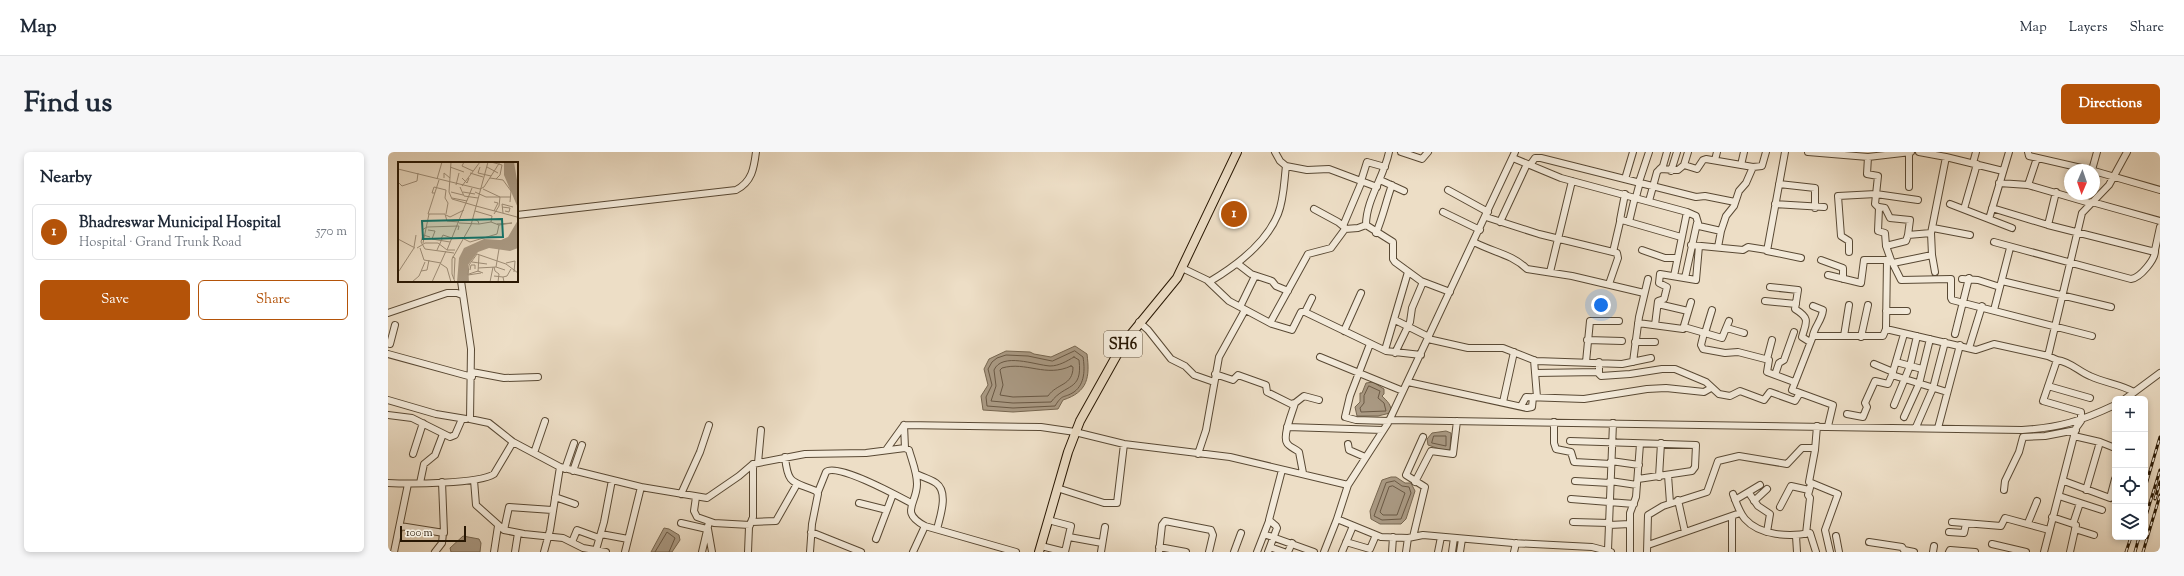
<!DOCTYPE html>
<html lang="en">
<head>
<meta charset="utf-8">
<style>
	body { margin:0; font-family:"Sorts Mill Goudy",serif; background:#f6f6f7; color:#1f2937 }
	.controls { position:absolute; right:12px; bottom:12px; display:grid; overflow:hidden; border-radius:6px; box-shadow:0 2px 6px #0003 }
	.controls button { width:36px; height:36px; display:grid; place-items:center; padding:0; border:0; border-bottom:1px solid #e0e1e3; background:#fff; color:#1f2937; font:20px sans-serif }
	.compass { position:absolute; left:1676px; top:12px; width:36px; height:36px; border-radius:50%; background:#fff; box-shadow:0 2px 6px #0003; rotate:182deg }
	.scale { position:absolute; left:12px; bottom:10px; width:66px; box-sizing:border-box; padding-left:4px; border:2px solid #281703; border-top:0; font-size:11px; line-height:14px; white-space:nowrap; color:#281703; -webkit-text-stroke:3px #f3eada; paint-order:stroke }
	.you { position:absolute; left:1213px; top:153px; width:14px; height:14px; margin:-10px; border:3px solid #fff; border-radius:50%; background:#1a73e8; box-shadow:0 0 0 6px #1a73e833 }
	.badge { display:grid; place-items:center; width:26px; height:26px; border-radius:50%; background:#b45309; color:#fff; font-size:13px; font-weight:700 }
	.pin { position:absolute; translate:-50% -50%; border:2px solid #fff; box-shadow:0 1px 4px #0006 }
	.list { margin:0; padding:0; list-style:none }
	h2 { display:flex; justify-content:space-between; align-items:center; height:52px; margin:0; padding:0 16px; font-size:17px }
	h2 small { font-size:13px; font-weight:400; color:#747a83 }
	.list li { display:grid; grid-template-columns:26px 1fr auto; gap:12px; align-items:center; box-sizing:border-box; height:56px; margin:0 8px 8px; padding:0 8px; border:1px solid #e0e1e3; border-radius:6px }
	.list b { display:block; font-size:15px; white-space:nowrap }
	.list p { margin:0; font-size:13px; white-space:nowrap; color:#747a83 }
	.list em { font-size:13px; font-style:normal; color:#747a83 }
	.actions { display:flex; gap:8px; padding:12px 16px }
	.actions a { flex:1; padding:9px 0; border:1px solid #b45309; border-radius:6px; text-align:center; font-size:14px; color:#b45309 }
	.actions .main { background:#b45309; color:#fff }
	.icon { flex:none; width:22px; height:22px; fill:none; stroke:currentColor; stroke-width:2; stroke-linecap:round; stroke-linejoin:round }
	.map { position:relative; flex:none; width:1772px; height:400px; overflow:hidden; border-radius:6px }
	header { display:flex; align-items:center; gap:24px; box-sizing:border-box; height:56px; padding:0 20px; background:#fff; border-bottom:1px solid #e0e1e3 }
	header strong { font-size:19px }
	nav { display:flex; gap:22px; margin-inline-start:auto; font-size:14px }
	.intro { display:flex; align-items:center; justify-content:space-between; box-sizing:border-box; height:96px; padding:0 24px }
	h1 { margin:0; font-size:28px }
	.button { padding:10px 18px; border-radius:6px; background:#b45309; color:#fff; font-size:14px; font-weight:700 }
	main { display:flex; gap:24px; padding:0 24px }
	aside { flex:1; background:#fff; border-radius:6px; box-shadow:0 2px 6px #0003 }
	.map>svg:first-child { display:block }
	.water { fill:#aa9a84; stroke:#766650 }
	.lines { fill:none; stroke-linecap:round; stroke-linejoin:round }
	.shore { stroke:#695844; stroke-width:1 }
	.minor-casing { stroke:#594934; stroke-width:8 }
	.major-casing { stroke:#281703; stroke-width:10 }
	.minor { stroke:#f3eada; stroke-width:6 }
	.major { stroke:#eddec6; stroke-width:8 }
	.rail-casing { stroke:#281703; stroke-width:3 }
	.rail { stroke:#f3eada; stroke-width:1.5; stroke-dasharray:4.5; stroke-linecap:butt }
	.labels { text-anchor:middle; stroke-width:3; stroke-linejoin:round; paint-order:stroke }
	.shield { fill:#f3eada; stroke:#655644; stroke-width:1 }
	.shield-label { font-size:15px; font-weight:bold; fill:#281703 }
	.inset-road { fill:none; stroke:#9e8e78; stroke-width:1 }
	.view { fill:#0f766e; fill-opacity:0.15; stroke:#0f766e; stroke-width:2 }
	.inset-edge { fill:none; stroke:#281703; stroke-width:2 }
</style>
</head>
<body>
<header>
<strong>Map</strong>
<nav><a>Map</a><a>Layers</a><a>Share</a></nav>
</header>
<div class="intro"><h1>Find us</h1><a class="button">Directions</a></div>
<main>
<aside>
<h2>Nearby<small></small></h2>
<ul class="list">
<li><span class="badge">1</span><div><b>Bhadreswar Municipal Hospital</b><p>Hospital · Grand Trunk Road</p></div><em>570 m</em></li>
</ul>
<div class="actions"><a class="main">Save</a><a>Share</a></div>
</aside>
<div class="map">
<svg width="1772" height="400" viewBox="0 0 1772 400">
	<rect width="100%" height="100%" fill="#eddec6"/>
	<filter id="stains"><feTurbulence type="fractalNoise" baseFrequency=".005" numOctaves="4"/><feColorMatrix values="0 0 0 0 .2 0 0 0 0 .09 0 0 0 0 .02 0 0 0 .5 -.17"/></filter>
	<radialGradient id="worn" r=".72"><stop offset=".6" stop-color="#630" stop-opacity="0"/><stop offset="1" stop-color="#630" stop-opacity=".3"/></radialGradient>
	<!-- water -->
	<path class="water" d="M687 194 699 202C702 225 700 240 675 248L670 257 625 260 595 258 593 244 600 233 596 217 601 207 618 199 642 200 646 202 663 205Z
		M985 230 996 237V242L994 244C999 249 1005 254 1002 261L990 264H969L967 255 972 250V241H974L978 231Z
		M1058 279 1063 281 1062 298 1060 300 1040 293 1039 287 1044 281Z
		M1003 325H1008L1017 331H1023L1027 339 1018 367 1013 372H992L983 367 982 359 994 328Z
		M276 376 281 377 291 383 292 388 284 400H263Z
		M75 384 91 387 93 391 92 400H63L62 396Z"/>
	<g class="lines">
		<!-- shore -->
		<path class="shore" d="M687 199 695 205C697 217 697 232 686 240 675 247 675 241 667 254L625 256 599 254 598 245 604 233 600 217 604 210 609 206 618 203 640 204 664 209Z
			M686 205 691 208C695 240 677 231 663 250L625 251 603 249 608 234 606 218C614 200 647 213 662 214 671 214 679 209 686 205Z
			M683 214 685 215C685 234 669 231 660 244L625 245 612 243 615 233 612 218 614 216C638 209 658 226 683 214Z
			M981 234 992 239 990 246 996 251 998 259 973 260 972 256 976 251V244Z
			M1046 284H1058V294L1044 291Z
			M1007 329 1014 334 1021 335 1023 341 1013 367 994 368 986 364 998 331Z
			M1005 334 1017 341 1009 363H995L992 360 1001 335Z
			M267 400 279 380 287 386 281 400"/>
		<defs>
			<path id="minor" d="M887 0 892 9 898 14 919 18 941 17 989 35
				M1001 0C996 25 978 48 978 73L1005 90V107L1007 110 1033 129 1062 140
				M1013 0 1034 7 1040 0
				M1397 0 1379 99 1413 106
				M1420 0 1480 5 1523 0
				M1521 0V35
				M1531 0 1558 5 1543 81 1520 83 1518 89 1498 94 1503 108H1499L1498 177 1588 198 1606 192 1660 204 1669 208 1655 249 1693 260V269L1688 276 1656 400
				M1640 0 1641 4 1702 18
				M1480 5 1479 22 1490 24 1487 52 1491 56 1490 79 1497 81 1498 94
				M1558 5 1615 19
				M1125 6 1173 26 1299 60 1308 64 1311 74 1333 79 1338 64 1346 54 1351 39 1358 31 1365 15 1374 14 1378 0
				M1327 8 1329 0
				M1585 11 1588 0
				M1142 13 1147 6H1153L1308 45 1317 44 1347 50
				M1296 13 1309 17 1315 8 1318 7 1365 15
				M1353 13 1356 0
				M1272 17 1290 18 1296 13 1300 0
				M1704 18 1709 0
				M1283 19 1289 0
				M1706 19 1772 38
				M1237 27 1245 0
				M992 28 1016 39
				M973 29 979 10 997 15
				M1251 30 1261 0
				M1611 31 1640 33 1702 51
				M1391 32 1427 36V56
				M1640 33 1649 6
				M1060 38 1100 60
				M1248 45 1252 30
				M1261 49 1269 20 1275 14 1279 0
				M1704 50 1772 69
				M1387 52 1436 55
				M1562 52 1624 76
				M1491 55 1497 56 1502 66 1522 68 1520 83
				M1604 56 1660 73 1763 99 1767 98 1772 75
				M926 57 950 70 956 75
				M1576 57 1589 12
				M1055 60 1092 78
				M129 63 348 38C364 30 366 16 368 0
				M1098 65 1151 82 1229 101 1230 106 1221 132
				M1601 67 1621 0
				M1232 68 1237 42
				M1112 70 1139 12
				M1241 70 1247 45
				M1660 73 1668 40
				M955 74 974 29
				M1545 76 1582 83
				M988 81C995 65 998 49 1004 33
				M1543 81 1544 103 1547 120
				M1086 90C1104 100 1124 102 1139 117L1184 124 1256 141
				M1606 90 1743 127C1752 126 1768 107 1767 98
				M1303 93 1355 98 1360 95 1379 98
				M1330 95 1333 79
				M1254 98 1277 106H1289
				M1225 100 1232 70 1234 68 1293 85
				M1461 100V89L1453 84 1450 44 1488 42 1530 48
				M1433 108 1455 116V127
				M1503 108 1513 128 1563 127V146L1564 148 1704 184
				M1505 111 1544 103
				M850 112 863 122 884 129 888 134 900 139
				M794 116 819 128 841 149 884 172 904 178 913 160H917L998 199 1033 203
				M1162 120 1184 29
				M1440 123 1473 131 1476 108H1499
				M1286 124 1299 60
				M1297 126 1309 71
				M1574 127 1590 128 1612 135
				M73 129 83 197 82 267 101 271 125 290 172 315 253 335
				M1614 129 1723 155
				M821 130C848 114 878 92 890 62 896 47 896 30 898 14
				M1382 135 1410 138 1407 157C1423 167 1418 170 1414 185L1422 190
				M1377 149 1408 152
				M1270 152 1300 159
				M1425 154 1435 158C1434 168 1427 174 1425 183
				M852 155 867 124
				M1606 158 1622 96
				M1498 159H1519
				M917 160 924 146
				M0 161 59 141H69L74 143
				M1007 168 1041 185
				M751 170 760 178 783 207 797 214 806 223 826 230
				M882 171 920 102 943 96 957 77 970 76 978 73
				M1250 171 1295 177 1303 150
				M1267 173 1270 149 1276 147 1279 135 1271 131 1272 122 1308 128 1311 94
				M1296 175 1334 186 1341 169
				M1339 176 1356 181
				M956 179 973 141
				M1316 181 1313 193 1315 197 1337 201 1350 200 1381 208 1379 220 1406 230
				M1317 181 1324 158
				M1567 182 1581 126
				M1456 184 1461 153
				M1473 185 1480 153
				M1040 187 1080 196H1115L1148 209 1234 212 1263 206
				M1199 188 1234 189
				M1247 190H1267
				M2 192 7 173
				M982 192 962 244 957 265 968 268 1001 269
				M1581 196 1594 154
				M997 198 1020 120
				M1007 201 1022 170 1024 156 1035 130
				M0 202 84 225
				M1660 204 1694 61 1721 33 1739 0
				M932 205 1015 239
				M1379 207 1384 188
				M1146 208 1149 245
				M1669 208C1683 210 1690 219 1702 224 1717 231 1732 232 1746 240
				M1198 210 1202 169H1231
				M1211 210V222L1213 224 1242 222 1274 217H1287L1318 230 1331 242 1342 244 1352 239 1376 248 1382 240 1407 249 1412 241
				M1245 210 1251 165 1260 127
				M1508 210 1534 217
				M1486 212 1505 220
				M84 220 116 226 150 225
				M1147 221 1211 220
				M827 222 845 228 850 223 878 233 879 240 903 252 907 251 916 244 931 248
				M1387 223 1391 211 1396 208 1406 180
				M1504 223 1516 182
				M1020 230 1139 256 1144 255 1145 245
				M1660 234 1702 246
				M1737 247 1772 221
				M0 248 48 262 78 267
				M1115 250 1126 200
				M907 251C905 259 894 284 899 291 901 295 908 297 911 300L915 321
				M1506 253 1522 214 1529 184
				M1133 254 1138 245 1196 247 1259 237 1278 236 1316 240 1323 236
				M1459 262 1475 265 1479 255 1477 251 1487 229 1500 232 1504 223 1559 240
				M0 263 24 266 62 285 67 283 74 267
				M1516 265 1531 232 1542 187
				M1001 268 1634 278C1671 276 1693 269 1727 253
				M1166 270V291L1168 297 1183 300 1186 310 1223 312
				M1429 274 1427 298 1421 330 1450 342 1437 378 1442 400
				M1440 274 1445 253 1404 238 1425 184H1495L1498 177
				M899 275 995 278
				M1528 275 1545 236 1557 190
				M1550 276 1572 193
				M1686 284 1712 290 1727 296
				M1182 289 1308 293 1307 315 1304 319 1250 327
				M960 292 961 298 977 305
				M517 296 516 273 653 275 687 280 736 292 842 305 960 333
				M498 298 516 273
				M146 301 157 269
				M25 302 35 271
				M810 302 818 278 831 205 857 158
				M397 305C400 334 405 329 428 339L430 342 424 372 422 400
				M1223 309 1251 313
				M370 311 373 278
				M177 317 186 291
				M185 319 194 293
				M528 322C535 325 542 327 548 331 561 340 552 365 549 377
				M1280 323 1282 351
				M1271 325 1273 291
				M86 328 88 353 116 378 136 382 175 386 195 396 218 400
				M1187 329 1222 331
				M1222 329 1249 333
				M1676 329 1722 346 1727 327
				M1027 330 1043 299 1065 302 1069 269
				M0 331C21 332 91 332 106 322L125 290
				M32 331 36 312 47 303 55 282
				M669 336 716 351H729L736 292
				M1616 338 1617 329 1631 300 1635 285 1657 284 1688 278
				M1698 338 1712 290
				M430 340 438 320C448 310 510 344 523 351
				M1361 341 1370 354 1382 362 1379 380
				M293 342 312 300 321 273
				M1345 342C1348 350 1351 360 1357 367 1372 384 1402 385 1422 381L1428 400
				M1671 344 1714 358
				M167 345 187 352
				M308 345 306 359 309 365 326 371 362 373
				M1183 347 1246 352
				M1290 348 1297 380
				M1347 348 1372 333
				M1366 349 1379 337
				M471 351 499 358
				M1392 355 1403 334 1421 338
				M1664 365 1688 373 1682 400
				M949 367 993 385 1020 386 1035 383 1125 391 1204 395 1223 400
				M660 368 683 374 677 400
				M364 370 388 369 409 332
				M1185 370 1221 371
				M1564 370 1613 374 1617 366 1661 378
				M293 371 319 377
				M1640 371 1649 349
				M1685 372 1692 351
				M1221 373 1242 372
				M12 374 56 381 54 330
				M320 377 324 400
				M1687 377 1706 383
				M116 378 121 355 164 358
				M423 380 473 400
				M1561 380 1576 381 1578 372
				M213 382 240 387
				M876 382 926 400
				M1418 382 1422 346 1420 343 1423 332
				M1408 384 1409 400
				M1448 384 1451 400
				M681 385 714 391
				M1025 385 1037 335 1018 323 1035 285
				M488 387 505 342
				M184 390 189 378 211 386
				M958 390 982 397 988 383
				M1481 390 1514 395 1516 398 1526 400
				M1604 392 1638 400
				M1260 393 1352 361
				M653 394 677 400
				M771 395 798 400
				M882 395 896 400
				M208 398 216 370 224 328
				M1220 398 1225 271
				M6 400 20 332
				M47 400 54 391 55 381
				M106 400 110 374
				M127 400 130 381
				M156 400 162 378 172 315
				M237 400 253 335 319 346 351 324 365 312 417 302 478 301 517 296 521 298C524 309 529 320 529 332 529 352 511 360 537 374L628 400
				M314 400 321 370
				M360 400 361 375 365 365V312
				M525 400 537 374
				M713 400 717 375
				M771 400 774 373 777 369 823 378 825 383 821 400
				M846 400 853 381
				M869 400 881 369
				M880 400 889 376 888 374 881 368 894 318
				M900 400 904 391
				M936 400 949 367 960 333 1000 271 1127 0
				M954 400 965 374
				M1004 400 1005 385
				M1018 400 1020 386
				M1050 400 1053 385
				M1064 400 1066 386
				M1072 400 1074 387
				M1126 400 1128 391
				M1242 400V361L1248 345 1252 292
				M1259 400 1260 363 1275 354 1319 340 1330 309 1351 304 1399 312 1414 296H1427
				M1344 400V364
				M1545 400 1546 394
				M1561 400 1562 398 1587 400"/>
			<path id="major" d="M651 400 680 300 692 269 735 192 789 126 849 0"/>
		</defs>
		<!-- minor casing -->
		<use href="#minor" class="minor-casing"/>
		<!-- major casing -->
		<use href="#major" class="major-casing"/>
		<!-- minor -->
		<use href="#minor" class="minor"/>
		<!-- major -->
		<use href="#major" class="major"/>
		<defs>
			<path id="rail" d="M1757 336 1772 285
				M1767 347 1772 330
				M1757 367 1772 318
				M1738 400 1743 385
				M1747 400 1751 385
				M1755 400 1772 343"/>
		</defs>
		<!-- rail casing -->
		<use href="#rail" class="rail-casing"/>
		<!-- rail -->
		<use href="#rail" class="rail"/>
	</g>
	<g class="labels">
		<!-- shield labels -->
		<rect class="shield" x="716" y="179" width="38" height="26" rx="3"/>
		<g class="shield-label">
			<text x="735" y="197">SH6</text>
		</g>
	</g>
	<!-- overview -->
	<g transform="translate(10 10)">
		<rect width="120" height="120" fill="#eddec6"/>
		<path d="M106 0H116L120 24V46L106 13ZM120 58V86L112 89 91 86 80 90 70 103 71 120H59L61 96 66 86 86 77 103 78 110 75Z" fill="#aa9a84"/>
		<path class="inset-road" d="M53 0 51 30 54 37 78 44M66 0 64 4 75 9M93 0 104 3 102 13 98 17M52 5 66 10M82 5 80 11 93 14M89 5 100 11M0 7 82 27M72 11 85 15M46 16V11L52 16M64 16 69 21 71 16M92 16 105 18 113 29 112 40M39 17 44 0M41 18 30 52H47L49 59 61 60M0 20 4 24 19 19 20 11M58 23 61 11M64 24 82 0M62 25 66 34 80 36M82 27 86 25 102 0M85 27 102 35H112M53 30 65 33M65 30 77 32M77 30 88 35H102M37 31H34L36 25 48 28 47 36 50 41 48 52M54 36 69 39M96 40 100 41 96 49M78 44 119 55M104 45 112 46 111 50 107 49M105 51 104 42 115 45M96 52 101 44 102 35M48 53 52 55 66 48M75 57 80 59 81 62 93 60 94 54 77 49M61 61 81 62M99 62 114 61 101 63M24 68 29 65 61 64 60 68M30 68 37 69 34 77 52 80M32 75 25 73 23 80 27 87 56 91M0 77 17 86M43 77 45 73 54 76M66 77 72 80 99 72 101 63 93 60M25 81 31 52M16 85 18 73M19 86 27 81H40L49 88H57M22 86 26 98 43 101M39 88 44 77M49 88 74 26M54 95 57 96 56 117M74 100 89 102M108 101 117 99 116 110M43 102 49 106 53 120M96 105 97 109 101 112 100 120M98 105 101 87M80 106 98 105 107 108M72 108 73 103H77V107M1 109 16 86M23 109 29 108 31 98M80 110 81 93M83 111 70 113 71 103 79 92 108 102 120 111M71 112 80 109 85 111M96 114 105 115 106 120M105 115 109 114 113 107M14 120 21 114 27 100M34 120 48 89M57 120 54 112V97L73 63 90 0M92 120 95 105"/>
		<path class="view" d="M104 57 105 75 25 77 24 59Z"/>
		<rect width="120" height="120" class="inset-edge"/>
	</g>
	<rect width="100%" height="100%" filter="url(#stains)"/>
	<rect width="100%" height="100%" fill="url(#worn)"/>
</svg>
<div class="controls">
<button>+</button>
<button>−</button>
<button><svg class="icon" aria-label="locate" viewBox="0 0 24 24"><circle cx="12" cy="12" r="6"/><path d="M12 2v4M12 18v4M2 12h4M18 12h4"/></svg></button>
<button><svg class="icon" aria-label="layers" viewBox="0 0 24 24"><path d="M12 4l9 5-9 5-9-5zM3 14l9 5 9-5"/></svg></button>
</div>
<svg class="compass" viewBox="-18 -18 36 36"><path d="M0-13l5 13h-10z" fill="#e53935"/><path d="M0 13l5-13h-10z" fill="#747a83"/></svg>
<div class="scale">100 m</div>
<div class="you"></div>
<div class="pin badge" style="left:846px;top:62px">1</div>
</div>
</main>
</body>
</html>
